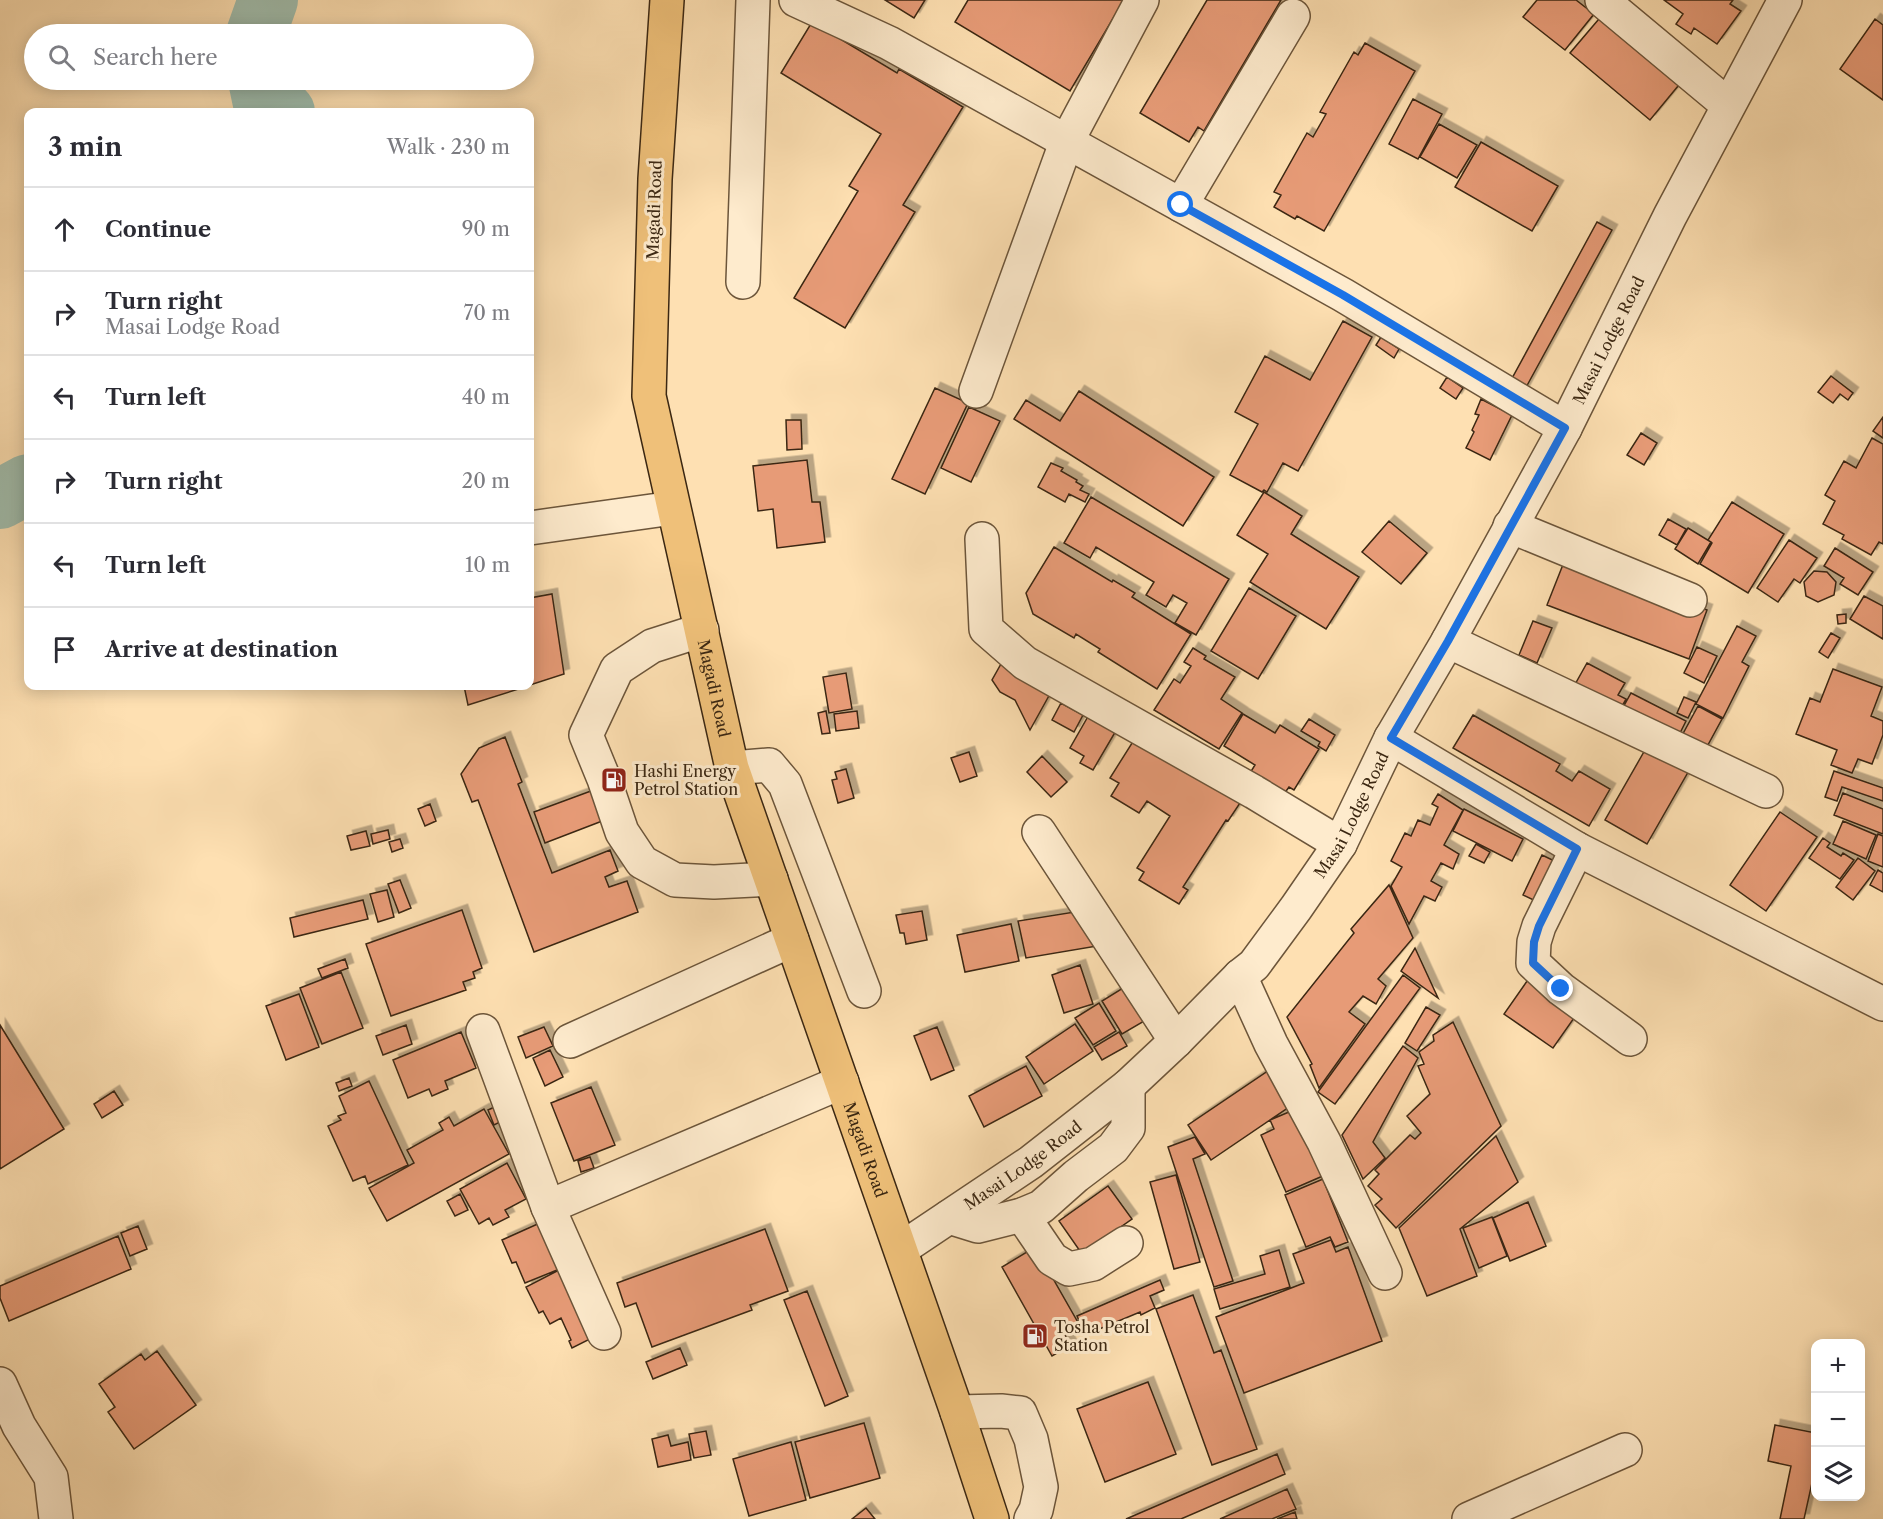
<!DOCTYPE html>
<html lang="en">
<head>
<meta charset="utf-8">
<style>
	body { margin:0; font-family:"Libre Caslon Text",serif; background:#f7f7f7; color:#2b2b33 }
	.controls { position:absolute; right:18px; bottom:18px; display:grid; overflow:hidden; border-radius:12px; box-shadow:0 3px 15px #0003 }
	.controls button { width:54px; height:54px; display:grid; place-items:center; padding:0; border:0; border-bottom:2px solid #e1e1e2; background:#fff; color:#2b2b33; font:30px sans-serif }
	.stop { position:absolute; width:18px; height:18px; margin:-14px; border:4px solid #1a73e8; border-radius:50%; background:#fff }
	.stop.end { background:#1a73e8; border-color:#fff; box-shadow:0 2px 6px #0008 }
	.list { margin:0; padding:0; list-style:none }
	h2 { display:flex; justify-content:space-between; align-items:center; height:78px; margin:0; padding:0 24px; font-size:26px }
	h2 small { font-size:20px; font-weight:400; color:#7c7c81 }
	.list li { display:grid; grid-template-columns:39px 1fr auto; gap:18px; align-items:center; box-sizing:border-box; height:84px; padding:0 24px; border-top:2px solid #e1e1e2 }
	.list b { display:block; font-size:22px; white-space:nowrap }
	.list p { margin:0; font-size:20px; white-space:nowrap; color:#7c7c81 }
	.list em { font-size:20px; font-style:normal; color:#7c7c81 }
	.icon { flex:none; width:33px; height:33px; fill:none; stroke:currentColor; stroke-width:2; stroke-linecap:round; stroke-linejoin:round }
	.map { position:relative; flex:none; width:1883px; height:1519px; overflow:hidden }
	.search { position:absolute; background:#fff; box-shadow:0 3px 15px #0003; left:24px; top:24px; width:510px; height:66px; display:flex; align-items:center; gap:15px; box-sizing:border-box; padding:0 21px; border-radius:33px; color:#7c7c81; font-size:22px }
	.panel { position:absolute; background:#fff; box-shadow:0 3px 15px #0003; left:24px; top:108px; width:510px; height:582px; border-radius:12px }
	.map>svg:first-child { display:block }
	.lines { fill:none; stroke-linecap:round; stroke-linejoin:round }
	.river { stroke:#a0bdad; stroke-width:60 }
	.building { fill:#e79b77; stroke:#3b2712; stroke-width:1.5; filter:url(#shadow) }
	.minor-casing { stroke:#6c553a; stroke-width:36 }
	.highway-casing { stroke:#3b2712; stroke-width:36 }
	.minor { stroke:#feebcd; stroke-width:33 }
	.highway { stroke:#efc079; stroke-width:33 }
	.route { stroke:#1a73e8; stroke-width:8 }
	.labels { text-anchor:middle; stroke-width:6; stroke-linejoin:round; paint-order:stroke }
	.street-label { font-size:16px; fill:#3b2712; stroke:#feebcd }
	.poi-label { font-size:16px; fill:#3b2712; stroke:#feebcd; text-anchor:start }
</style>
</head>
<body>
<div class="map">
<svg width="1883" height="1519" viewBox="0 0 1883 1519">
	<defs>
		<filter id="shadow"><feDropShadow dx="5.5" dy="-5.5" stdDeviation="0" flood-color="#0004"/></filter>
	</defs>
	<rect width="100%" height="100%" fill="#fee0b2"/>
	<filter id="stains"><feTurbulence type="fractalNoise" baseFrequency=".00333" numOctaves="4"/><feColorMatrix values="0 0 0 0 .2 0 0 0 0 .09 0 0 0 0 .02 0 0 0 .5 -.17"/></filter>
	<radialGradient id="worn" r=".72"><stop offset=".6" stop-color="#630" stop-opacity="0"/><stop offset="1" stop-color="#630" stop-opacity=".3"/></radialGradient>
	<g class="lines">
		<!-- river -->
		<path class="river" d="M256 34 268 0
			M258 80 263 104 285 112
			M0 499 28 484"/>
	</g>
	<!-- building -->
	<path class="building" d="M885 0H925L914 18Z
		M968 0H1124L1070 91 955 22Z
		M1207 0H1281L1204 131 1198 127 1189 142 1140 113Z
		M1537 0H1576L1594 14 1565 50 1523 17Z
		M1664 0H1733L1730 4 1741 11 1717 44 1694 28 1691 34 1676 24 1683 14Z
		M1604 13 1683 80 1650 120 1570 53Z
		M1875 19 1883 25V100L1840 69Z
		M812 22 897 73 899 69 963 107 903 205 915 212 845 328 794 298 858 191 849 186 881 134 781 73Z
		M1365 43 1415 71 1324 231 1297 216 1295 219 1274 207 1281 195 1274 192 1307 133 1313 137 1326 114 1320 112 1354 52 1358 55Z
		M1413 99 1442 114 1418 159 1389 144Z
		M1439 124 1477 145 1457 178 1420 157Z
		M1481 142 1558 186 1532 231 1455 187Z
		M1597 222 1612 230 1524 391 1510 382Z
		M1343 321 1372 337 1298 471 1283 463 1267 492 1264 490 1262 492 1230 475 1258 424 1235 412 1265 356 1310 380Z
		M1381 337 1399 349 1394 358 1376 345Z
		M1831 376 1853 393 1848 400 1840 394 1833 403 1818 392Z
		M1447 377 1463 388 1456 399 1440 388Z
		M935 388 968 403 925 494 892 479Z
		M1079 391 1214 477 1183 526 1014 419 1026 400 1060 421Z
		M1481 399 1512 415 1490 460 1466 448 1474 432 1472 430 1479 415 1475 414Z
		M969 407 1000 421 971 482 941 468Z
		M1883 417V438L1873 431Z
		M786 420H801L802 449 787 450Z
		M1641 433 1657 443 1644 465 1627 455Z
		M1872 438 1883 444V544L1879 542 1871 555 1842 539 1844 535 1823 524 1835 501 1825 495 1844 461 1856 468Z
		M807 460 812 502H820L825 542 777 548 773 509 758 511 753 466Z
		M1051 463 1063 468 1061 471 1077 480 1076 482 1083 486 1080 490 1089 494 1085 502 1069 494 1065 502 1038 487Z
		M1264 492 1302 516 1291 534 1359 577 1326 629 1250 582 1268 554 1237 535Z
		M1091 497 1229 579 1196 635 1175 623 1187 603 1173 595 1166 607 1146 595 1154 582 1096 547 1090 558 1064 543Z
		M1732 502 1784 534 1748 593 1700 564 1712 543 1708 540Z
		M1668 519 1686 529 1677 545 1659 535Z
		M1389 521 1427 553 1401 584 1362 552Z
		M1688 528 1711 542 1698 564 1675 549Z
		M1789 540 1817 558 1800 583 1794 579 1778 602 1757 588Z
		M1054 547 1112 582 1113 580 1135 593 1132 597 1191 634 1157 689 1098 652 1100 649 1076 634 1074 638 1033 614 1026 593Z
		M1835 548 1873 572 1858 595 1840 584 1844 578 1824 566Z
		M1566 557 1707 610 1689 659 1547 605Z
		M1814 571 1827 572 1836 582 1834 595 1818 602 1806 596 1804 582Z
		M1249 588 1296 616 1258 679 1211 651Z
		M552 594 564 674 530 685V598Z
		M1864 596 1883 606V639L1850 619Z
		M1846 614V623L1838 624 1837 615Z
		M1533 621 1552 628 1537 663 1519 655Z
		M1737 626 1756 636 1742 662 1749 666 1723 718 1696 704Z
		M1831 633 1840 638 1828 658 1819 652Z
		M1697 647 1717 656 1704 683 1684 673Z
		M1193 648 1206 656 1204 659 1235 677 1221 699 1242 713 1219 749 1154 710 1174 679 1180 683 1191 666 1184 662Z
		M1006 655 1056 683 1030 730 1015 700 1000 692 992 680Z
		M1587 663 1625 683 1618 695 1626 699 1618 713 1573 688Z
		M1833 669 1882 687 1871 716 1883 721V735L1872 764 1858 759 1852 773 1831 765 1837 750 1796 734 1810 698 1820 702Z
		M846 673 852 709 829 713 823 677Z
		M464 686H528L468 705Z
		M1631 693 1686 721 1676 741 1620 713Z
		M1684 697 1696 702 1688 718 1677 713Z
		M1061 703 1083 715 1074 732 1052 720Z
		M1698 706 1722 719 1703 754 1679 741Z
		M826 711 830 733 822 734 818 713Z
		M857 711 859 728 836 731 834 714Z
		M1090 713 1117 729 1093 770 1080 763 1084 756 1070 748Z
		M1243 714 1275 733 1280 725 1319 749 1294 790 1289 787 1284 794 1250 773 1255 765 1224 746Z
		M1473 715 1560 764 1556 771 1572 781 1579 771 1610 789 1589 826 1453 748Z
		M1309 719 1335 735 1326 751 1318 746 1320 742 1301 731Z
		M1139 732 1244 797 1228 821 1226 820 1183 887 1188 890 1179 904 1139 880 1144 872 1137 868 1170 816 1147 801 1139 813 1111 796 1119 783 1110 778Z
		M505 737 522 782 518 784 552 873 610 850 618 871 605 877 609 887 627 881 638 912 534 952 478 800 472 802 461 774 479 748Z
		M1649 743 1691 767 1647 844 1605 820Z
		M969 752 977 776 960 782 951 758Z
		M1042 756 1067 782 1051 797 1027 772Z
		M846 769 854 798 838 803 832 780 837 779 835 772Z
		M1834 771 1883 788V801L1842 787 1837 801 1825 797Z
		M599 788 610 818 545 843 534 812Z
		M1843 793 1883 809V834L1834 815Z
		M1438 794 1463 810 1444 845 1459 854 1453 869 1441 863 1431 881 1442 887 1435 901 1424 896 1409 924 1391 886 1402 867 1391 861 1405 833 1411 836 1418 820 1430 825 1438 807 1432 804Z
		M430 804 436 821 425 826 418 809Z
		M1464 809 1523 839 1512 861 1453 831Z
		M1780 812 1817 837 1766 911 1730 885Z
		M1843 821 1876 835 1866 859 1833 844Z
		M388 830 390 839 373 844 371 834Z
		M366 831 370 846 351 850 347 836Z
		M1878 834 1883 836V867L1868 861Z
		M1823 838 1830 843 1827 847 1841 856 1843 853 1854 860 1840 879 1809 858Z
		M400 839 403 848 392 852 389 842Z
		M1476 844 1490 852 1484 863 1469 856Z
		M1542 855 1565 866 1546 906 1523 895Z
		M1858 858 1875 871 1853 900 1836 887Z
		M1878 870 1883 873V892L1870 885Z
		M400 880 411 908 399 913 388 884Z
		M1389 885 1413 938 1378 979 1386 986 1376 1004 1363 996 1349 1012 1365 1024 1319 1088 1310 1065 1312 1064 1287 1017 1354 933 1351 929Z
		M387 890 394 917 378 922 370 894Z
		M363 900 368 919 294 937 290 918Z
		M462 910 482 968 473 972 475 978 463 982 466 990 391 1016 366 944Z
		M1087 910 1109 944 1026 958 1018 921Z
		M922 911 927 940 906 944 904 933H900L896 915Z
		M1011 924 1019 961 965 972 957 935Z
		M1415 948 1438 998 1401 971Z
		M345 959 348 968 322 978 318 969Z
		M1080 965 1093 1004 1064 1013 1052 975Z
		M341 972 363 1028 322 1044 300 988Z
		M1532 974 1581 1008 1553 1048 1504 1014Z
		M1403 975 1420 988 1335 1104 1318 1092Z
		M1131 983 1146 1020 1122 1034 1102 1001Z
		M299 994 319 1047 286 1060 266 1006Z
		M1099 1003 1116 1031 1093 1045 1075 1018Z
		M1426 1007 1440 1015 1417 1051 1405 1043Z
		M1453 1022 1501 1126 1396 1228 1375 1205 1382 1199 1368 1186 1379 1174 1375 1170 1410 1135 1415 1139 1421 1133 1407 1116 1430 1094 1418 1066 1424 1064 1419 1052 1434 1041 1433 1035Z
		M1075 1024 1093 1051 1044 1084 1026 1057Z
		M0 1025 64 1129 0 1169Z
		M406 1025 412 1044 383 1055 376 1036Z
		M544 1027 553 1046 526 1058 518 1037Z
		M937 1027 954 1070 931 1080 914 1036Z
		M461 1032 476 1068 445 1081 448 1089 432 1096 429 1089 408 1098 393 1060Z
		M1119 1032 1127 1046 1102 1060 1094 1047Z
		M1403 1046 1418 1058 1373 1142 1385 1158 1363 1179 1342 1135Z
		M550 1050 563 1077 545 1086 533 1058Z
		M1026 1066 1042 1096 984 1127 969 1096Z
		M1275 1066 1298 1101 1211 1160 1188 1125Z
		M349 1078 352 1086 339 1091 336 1083Z
		M369 1081 408 1165 368 1184 365 1176 353 1181 328 1126 341 1120 338 1116 346 1113 339 1096Z
		M591 1087 615 1145 574 1161 551 1103Z
		M114 1091 123 1105 102 1118 94 1104Z
		M499 1105 506 1119 494 1125 488 1110Z
		M484 1109 509 1154 387 1221 369 1188 414 1163 407 1150 443 1130 439 1123 449 1117 454 1126Z
		M1296 1109 1325 1175 1286 1192 1261 1135 1274 1129 1270 1120Z
		M1496 1136 1518 1182 1460 1229 1477 1276 1427 1296 1399 1228Z
		M1195 1137 1205 1154 1193 1159 1233 1281 1214 1287 1168 1147Z
		M590 1157 594 1168 581 1172 578 1161Z
		M507 1163 526 1199 505 1210 509 1217 493 1225 489 1218 479 1224 460 1189Z
		M1176 1175 1200 1262 1174 1269 1150 1182Z
		M1323 1179 1348 1242 1335 1247 1330 1237 1306 1247 1285 1195Z
		M1108 1186 1132 1219 1082 1254 1059 1221Z
		M460 1194 468 1210 455 1216 447 1201Z
		M1528 1202 1546 1246 1510 1261 1493 1218Z
		M1492 1217 1507 1256 1479 1268 1463 1228Z
		M542 1222 562 1268 525 1283 516 1262 512 1263 502 1240Z
		M138 1226 147 1249 130 1256 121 1233Z
		M765 1229 788 1291 750 1305 752 1310 652 1347 636 1303 625 1307 617 1283Z
		M118 1236 131 1269 9 1321 0 1298V1286Z
		M1331 1240 1336 1252 1348 1247 1382 1341 1244 1393 1216 1317 1304 1283 1293 1254Z
		M1035 1247 1080 1326 1065 1335 1071 1345 1052 1356 1002 1267Z
		M1279 1250 1290 1287 1220 1309 1214 1289 1265 1274 1260 1256Z
		M563 1268 596 1336 572 1348 569 1341 571 1340 561 1318 550 1324 543 1311 539 1313 526 1287Z
		M1160 1280 1164 1290 1150 1296 1155 1308 1141 1315 1140 1312 1085 1335 1077 1316Z
		M807 1291 848 1396 825 1406 784 1300Z
		M1193 1295 1214 1353 1221 1350 1257 1449 1212 1465 1156 1309Z
		M680 1348 687 1365 653 1379 646 1362Z
		M157 1351 196 1405 134 1449 108 1412 115 1407 99 1384 141 1354 145 1360Z
		M1148 1382 1176 1454 1105 1482 1077 1409Z
		M864 1423 880 1478 810 1498 795 1442Z
		M1775 1425 1816 1433V1465L1804 1519H1780L1791 1466 1768 1461Z
		M706 1431 711 1455 694 1458 689 1434Z
		M668 1435 671 1446 688 1442 691 1460 658 1467 652 1439Z
		M791 1442 806 1500 749 1516 733 1459Z
		M1277 1454 1285 1474 1181 1519H1126Z
		M1287 1489 1296 1509 1272 1519H1220Z
		M866 1508 875 1519H852Z
		M1295 1512 1297 1519H1277Z"/>
	<g class="lines">
		<defs>
			<g id="minor">
				<path d="M796 0 889 43 1343 295 1565 428"/>
				<path d="M1602 0 1728 105"/>
				<path d="M1181 205 1293 16"/>
				<path d="M743 282 753 0"/>
				<path d="M976 391 1066 143 1142 0"/>
				<path d="M1510 526 1690 600"/>
				<path d="M530 528 673 508"/>
				<path d="M982 539 986 629 1025 663 1254 792 1340 844"/>
				<path d="M702 630 652 646 617 669 586 735 604 779 622 832 642 862 675 880 714 882 771 879"/>
				<path d="M1448 641 1766 791"/>
				<path d="M1391 738 1577 849 1883 1004"/>
				<path d="M732 768 769 765 785 784 864 991"/>
				<path d="M1039 832 1176 1041"/>
				<path d="M1577 849 1539 926 1534 942 1533 963 1561 989 1630 1039"/>
				<path d="M1240 976 1271 1044 1324 1142 1385 1273"/>
				<path d="M483 1031 548 1207 604 1333"/>
				<path d="M570 1041 792 940"/>
				<path d="M548 1207 842 1082"/>
				<path d="M1022 1215 1052 1259 1069 1269 1093 1264 1126 1243"/>
				<path d="M949 1217 978 1226 1022 1215 1041 1207 1076 1176 1113 1148 1128 1128V1086"/>
				<path id="s1" d="M901 1249 1031 1162 1128 1086 1176 1041 1240 976 1254 965 1296 908 1340 844 1391 738 1448 641 1565 428 1670 216 1785 0"/>
				<path d="M0 1384 19 1426 51 1477 56 1519"/>
				<path d="M957 1412 1001 1411 1020 1413 1031 1439 1041 1487 1036 1510 1031 1519"/>
				<path d="M1469 1519 1625 1450"/>
			</g>
			<g id="highway">
				<path id="s2" d="M667 0 655 179 649 396 732 768 957 1412 992 1519"/>
			</g>
		</defs>
		<!-- minor casing -->
		<use href="#minor" class="minor-casing"/>
		<!-- highway casing -->
		<use href="#highway" class="highway-casing"/>
		<!-- minor -->
		<use href="#minor" class="minor"/>
		<!-- highway -->
		<use href="#highway" class="highway"/>
	</g>
	<g class="lines">
		<!-- route -->
		<path class="route" d="M1181 205 1343 295 1565 428 1448 641 1391 738 1577 849 1539 926 1534 942 1533 963 1561 989"/>
	</g>
	<!-- icons -->
	<defs>
		<symbol id="fuel-square" viewBox="-11 -11 22 22"><rect x="-9" y="-9" width="18" height="18" rx="4" fill="#8f2418" stroke="#feebcd"/><path d="M-5.5-6h7V0h2V4h1.3V-2.5L3-4.5l.8-.8L6-3V5H2.5V1h-1V6h-7ZM-4.2-4.7v3.2H.2V-4.7Z" fill="#fff"/></symbol>
	</defs>
	<g fill-rule="evenodd">
		<use href="#fuel-square" x="599" y="765" width="30" height="30"/>
		<use href="#fuel-square" x="1020" y="1321" width="30" height="30"/>
	</g>
	<g class="labels">
		<!-- street labels -->
		<g class="street-label">
			<text transform="translate(654 210) rotate(-88)" y="6">Magadi Road</text>
			<text dy="6" stroke="none"><textPath href="#s1" startOffset="1174">Masai Lodge Road</textPath></text>
			<text dy="6" stroke="none"><textPath href="#s2" startOffset="696">Magadi Road</textPath></text>
			<text dy="6" stroke="none"><textPath href="#s1" startOffset="634">Masai Lodge Road</textPath></text>
			<text dy="6" stroke="none"><textPath href="#s2" startOffset="1182">Magadi Road</textPath></text>
			<text dy="6" stroke="none"><textPath href="#s1" startOffset="148">Masai Lodge Road</textPath></text>
		</g>
		<!-- poi labels -->
		<g class="poi-label">
			<text x="634" y="777">Hashi Energy<tspan x="634" dy="18">Petrol Station</tspan></text>
			<text x="1054" y="1333">Tosha Petrol<tspan x="1054" dy="18">Station</tspan></text>
		</g>
	</g>
	<rect width="100%" height="100%" filter="url(#stains)"/>
	<rect width="100%" height="100%" fill="url(#worn)"/>
</svg>
<div class="controls">
<button>+</button>
<button>−</button>
<button><svg class="icon" aria-label="layers" viewBox="0 0 24 24"><path d="M12 4l9 5-9 5-9-5zM3 14l9 5 9-5"/></svg></button>
</div>
<div class="stop" style="left:1181px;top:205px"></div>
<div class="stop end" style="left:1561px;top:989px"></div>
<div class="search"><svg class="icon" aria-label="search" viewBox="0 0 24 24"><circle cx="10" cy="10" r="6"/><path d="M15 15l6 6"/></svg>Search here</div>
<section class="panel">
<h2>3 min<small>Walk · 230 m</small></h2>
<ul class="list">
<li><svg class="icon" aria-label="ahead" viewBox="0 0 24 24"><path d="M12 20V5M6 11l6-6 6 6"/></svg><div><b>Continue</b></div><em>90 m</em></li>
<li><svg class="icon" aria-label="right" viewBox="0 0 24 24"><path d="M7 20v-9h11M14 6l5 5-5 5"/></svg><div><b>Turn right</b><p>Masai Lodge Road</p></div><em>70 m</em></li>
<li><svg class="icon" aria-label="left" viewBox="0 0 24 24"><path d="M17 20v-9H6M10 6l-5 5 5 5"/></svg><div><b>Turn left</b></div><em>40 m</em></li>
<li><svg class="icon" aria-label="right" viewBox="0 0 24 24"><path d="M7 20v-9h11M14 6l5 5-5 5"/></svg><div><b>Turn right</b></div><em>20 m</em></li>
<li><svg class="icon" aria-label="left" viewBox="0 0 24 24"><path d="M17 20v-9H6M10 6l-5 5 5 5"/></svg><div><b>Turn left</b></div><em>10 m</em></li>
<li><svg class="icon" aria-label="arrive" viewBox="0 0 24 24"><path d="M6 21V4h12l-3 4 3 4H6"/></svg><div><b>Arrive at destination</b></div></li>
</ul>
</section>
</div>
</body>
</html>
